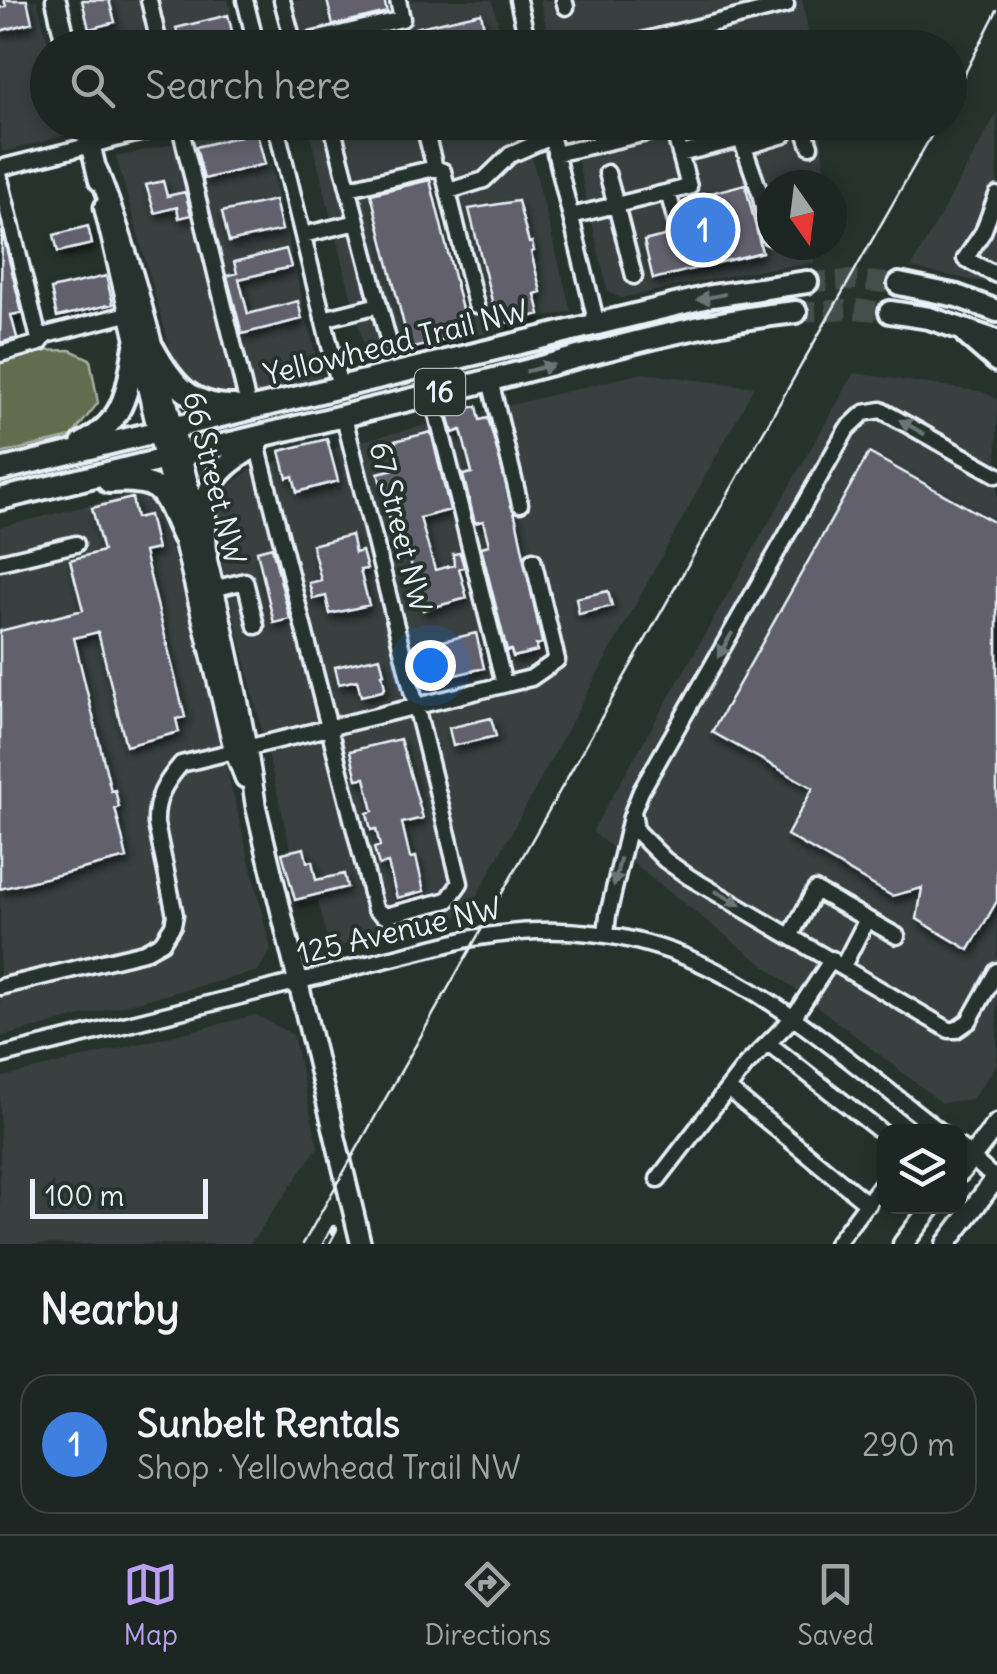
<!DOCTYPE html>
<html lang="en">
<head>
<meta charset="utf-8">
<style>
	body { margin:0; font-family:Delius,sans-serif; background:#252e2a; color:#f1f3f6 }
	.controls { position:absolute; right:30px; bottom:30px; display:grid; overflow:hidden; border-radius:20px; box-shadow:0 5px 15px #0003 }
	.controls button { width:90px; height:90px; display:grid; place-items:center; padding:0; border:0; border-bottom:2px solid #3a4340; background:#1c2622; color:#f1f3f6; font:50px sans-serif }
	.compass { position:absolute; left:757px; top:170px; width:90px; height:90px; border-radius:50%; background:#1c2622; box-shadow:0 5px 15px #0003; rotate:166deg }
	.scale { position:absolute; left:30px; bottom:25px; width:178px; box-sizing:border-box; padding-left:10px; border:5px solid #e8f1f8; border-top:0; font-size:28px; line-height:35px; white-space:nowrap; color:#e8f1f8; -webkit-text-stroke:8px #26332d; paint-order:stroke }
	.you { position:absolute; left:430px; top:665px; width:35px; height:35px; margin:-25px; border:8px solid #fff; border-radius:50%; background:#1a73e8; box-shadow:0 0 0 15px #1a73e833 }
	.badge { display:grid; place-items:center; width:65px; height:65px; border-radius:50%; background:#bca0f2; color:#fff; font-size:32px; font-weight:700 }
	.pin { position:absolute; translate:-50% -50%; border:5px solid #fff; box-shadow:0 2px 10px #0006 }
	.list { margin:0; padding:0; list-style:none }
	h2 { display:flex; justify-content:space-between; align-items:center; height:130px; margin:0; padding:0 40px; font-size:42px }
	h2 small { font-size:32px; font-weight:400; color:#a0a5a5 }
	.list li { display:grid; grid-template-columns:65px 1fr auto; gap:30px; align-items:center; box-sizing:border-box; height:140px; margin:0 20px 20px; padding:0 20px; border:2px solid #3a4340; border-radius:30px }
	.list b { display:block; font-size:38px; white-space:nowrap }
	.list p { margin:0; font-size:32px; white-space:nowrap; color:#a0a5a5 }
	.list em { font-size:32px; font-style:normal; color:#a0a5a5 }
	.icon { flex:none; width:55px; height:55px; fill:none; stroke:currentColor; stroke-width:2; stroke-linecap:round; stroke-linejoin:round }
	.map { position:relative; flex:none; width:997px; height:1244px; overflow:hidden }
	.search { position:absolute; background:#1c2622; box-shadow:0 5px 15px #0003; left:30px; right:30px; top:30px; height:110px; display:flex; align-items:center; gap:25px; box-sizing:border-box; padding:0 35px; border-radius:55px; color:#a0a5a5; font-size:38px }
	.sheet { height:290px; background:#1c2622 }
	nav { display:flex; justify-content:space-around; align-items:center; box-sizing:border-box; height:140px; border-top:2px solid #3a4340; background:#1c2622; font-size:28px; color:#a0a5a5 }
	nav a { display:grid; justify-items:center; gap:5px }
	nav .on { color:#bca0f2 }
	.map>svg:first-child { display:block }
	.built { fill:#384140 }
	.green { fill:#616e4f; stroke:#a4b0a4; stroke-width:2.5 }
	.building { fill:#62616d; stroke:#e8f1f8; stroke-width:2.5; filter:url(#shadow) }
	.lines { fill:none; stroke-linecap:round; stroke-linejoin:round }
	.highway-tunnel { stroke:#43504b; stroke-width:20; stroke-dasharray:20 10; stroke-linecap:butt }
	.minor-casing { stroke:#e8f1f8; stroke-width:21 }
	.major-casing { stroke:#e8f1f8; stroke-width:25 }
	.highway-casing { stroke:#e8f1f8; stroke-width:28 }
	.minor { stroke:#26332d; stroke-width:14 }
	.major { stroke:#26332d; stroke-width:18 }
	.highway { stroke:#26332d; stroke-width:20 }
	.tram { stroke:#e8f1f8; stroke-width:2.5 }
	.rail-casing { stroke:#e8f1f8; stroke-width:8 }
	.rail { stroke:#26332d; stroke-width:4; stroke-dasharray:11; stroke-linecap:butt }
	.oneway { fill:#6a7674 }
	.labels { text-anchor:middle; stroke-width:8; stroke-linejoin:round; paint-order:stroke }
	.shield { fill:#26332d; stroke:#aeb8bb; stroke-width:2.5 }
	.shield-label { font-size:28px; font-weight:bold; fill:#e8f1f8 }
	.street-label { font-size:30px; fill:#e8f1f8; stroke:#26332d }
</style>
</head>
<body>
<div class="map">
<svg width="997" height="1244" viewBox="0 0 997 1244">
	<defs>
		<filter id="shadow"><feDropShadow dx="3" dy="5.5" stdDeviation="5" flood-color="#0009"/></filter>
	</defs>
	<rect width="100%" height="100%" fill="#26332d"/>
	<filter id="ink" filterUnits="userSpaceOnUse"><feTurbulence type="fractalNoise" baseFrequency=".01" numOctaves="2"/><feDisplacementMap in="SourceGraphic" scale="20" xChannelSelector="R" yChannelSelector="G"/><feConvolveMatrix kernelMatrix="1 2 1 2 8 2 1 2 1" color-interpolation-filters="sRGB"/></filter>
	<g filter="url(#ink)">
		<!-- built -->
		<path class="built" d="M0 0H37L49 47 48 122 68 123 71 134 3 152 0 141Z
			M79 0H228L240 47H91Z
			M275 0H492L504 47H287Z
			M540 0H802L811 47H551Z
			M997 113V285L911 268Z
			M261 123 321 379 273 394 234 398 195 389 177 372 116 157Z
			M307 123H523L571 311 368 363Z
			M569 123H821L825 185H772V245H818L814 263 751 271 621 298 608 292Z
			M642 373 754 387 467 914 330 949 318 900 304 903 219 554V494L254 467Z
			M854 373 983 392 997 399V1064L972 1099 942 1103 592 832Z
			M139 493 156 499 184 592 271 950 258 971 0 1037V527Z
			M256 1015 293 1035 318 1147 250 1244H0V1078Z"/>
		<!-- green -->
		<path class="green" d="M70 350 90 359 98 403 71 437 0 454V361L38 351Z"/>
		<!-- building -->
		<path class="building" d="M4 0H27L32 22 0 31V8L6 6Z
			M82 0H109L115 22 89 29Z
			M327 0H384L387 12 333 25Z
			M481 13 487 42 478 44 479 48H419L415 28Z
			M228 15 236 48H181L176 28Z
			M255 126 265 164 204 179 196 147 241 136 243 129Z
			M430 180 468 334 410 349 371 194Z
			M163 181 167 196 185 192 191 215 179 218 177 207 155 213 146 185Z
			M745 184 762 252 653 279 644 241 708 225 700 196Z
			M275 200 282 230 229 242 222 212Z
			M518 201 529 243 532 242 534 251 531 252 541 292 535 294 540 314 498 325 469 209Z
			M88 226 92 244 58 252 54 235Z
			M2 231 22 313 11 315 17 338 0 343Z
			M286 249 291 267 239 279 248 314 298 301 302 319 242 334 227 276 237 273 234 262Z
			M106 276 113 304 57 317 51 289Z
			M477 406 480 420 488 418 517 523 542 643 536 645 537 651 513 657 511 650 507 651 481 547 489 545 483 521 475 523 463 475 472 473 461 430 453 433 448 413Z
			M431 432 450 510 420 518 435 570 454 565 453 554 460 553 464 567 459 568 467 598 423 610 409 556 398 523 391 525 378 473 402 467 395 441Z
			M327 439 338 481 297 492 293 476 287 478 280 451Z
			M869 453 997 524V901L969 950 917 919 922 888 892 896 787 835 813 788 712 732Z
			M132 498 136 518 149 515 157 549 144 552 185 717 176 719 179 732 126 746 98 632 74 638 111 791 115 790 119 807 115 808 127 858 0 889V631L83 610 70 560 103 551 92 508Z
			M351 535 355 553 362 551 367 569 360 570 369 605 330 614 326 596 313 599 309 583 321 580 312 545Z
			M272 547 290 619 274 623 257 551Z
			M608 591 612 606 579 614 576 598Z
			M476 633 484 668 435 680 426 645Z
			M380 657 384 674H382L385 688 382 691 361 696 357 680 339 684 335 667Z
			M491 718 496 736 453 746 449 728Z
			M400 739 423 818 402 823 410 858 416 857 424 891 397 898 388 863 379 865 374 848 380 846 376 829 371 830 367 813 373 811 365 778 357 779 350 751Z
			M304 848 307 862 312 861 316 880 344 874 347 887 295 900 282 853Z"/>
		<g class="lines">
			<!-- highway-tunnel -->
			<path class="highway-tunnel" d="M807 282 853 280 899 284
				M796 312 853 309 890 312"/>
			<defs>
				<path id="minor" d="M149 0 160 48
					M245 0 257 48
					M282 0 294 45 402 19 398 0
					M518 0 529 48
					M564 0 566 7
					M614 48 786 5
					M119 122 123 137
					M179 122 249 409
					M275 122 340 387
					M548 122 597 325
					M737 122 741 139
					M802 122 810 146
					M744 147 784 135
					M555 154 673 127 689 187 616 205 607 173
					M680 154 741 139 760 193 769 236 772 234
					M0 168 183 122
					M435 168 443 171 476 305
					M0 179 40 343
					M808 185H816
					M349 188 435 168 423 122
					M449 191 484 180 510 155 551 137
					M668 192 676 222
					M997 195 983 232 965 259 997 275
					M571 216 616 205 634 276
					M303 235 357 222
					M379 305 389 343
					M323 319 379 305 331 122
					M0 354 40 343 46 335 127 314
					M490 380 520 504
					M432 394 504 684
					M256 440 375 909 385 916 448 900 460 883 344 417
					M997 475 881 410 864 413 847 429 641 791 633 811 636 831 665 860 689 877 949 1030H956L969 1021 997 971
					M0 562 76 544
					M213 589 245 581 256 626
					M606 934 608 915 631 817
					M791 935 815 890 897 936
					M843 966 867 919
					M0 987 144 952 162 942 173 925 175 915 156 824C155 798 165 783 181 764L531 678 557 660 533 560
					M768 1043 884 1134
					M0 1056 468 939C680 899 786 1013 941 1132
					M728 1089 868 1204
					M960 1147 997 1181
					M658 1179 746 1065 793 1018 832 959
					M836 1244 884 1181"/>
				<path id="major" d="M56 0 67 48
					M85 122 99 181
					M97 169C131 255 152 344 175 433 207 556 238 681 256 807L361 1244
					M104 207 234 750 245 778
					M960 1172 997 1124
					M903 1244 932 1206
					M946 1244 997 1177"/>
				<path id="highway" d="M899 284 957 296 997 311
					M890 312 929 318 997 341
					M967 335 997 361
					M153 348C172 383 191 407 234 406
					M82 444C126 420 127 392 135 346
					M0 470 712 296 807 282
					M109 482C165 479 161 490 183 537
					M0 499C159 460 319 423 479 383 583 357 689 323 796 312
					M206 555C203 495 202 477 257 445"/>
			</defs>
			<!-- minor casing -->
			<use href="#minor" class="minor-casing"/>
			<!-- major casing -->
			<use href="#major" class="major-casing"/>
			<!-- highway casing -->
			<use href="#highway" class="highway-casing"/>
			<!-- minor -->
			<use href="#minor" class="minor"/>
			<!-- major -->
			<use href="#major" class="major"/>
			<!-- highway -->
			<use href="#highway" class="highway"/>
			<!-- tram -->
			<path class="tram" d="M950 103 997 10
				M303 1244 939 122"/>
			<defs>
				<path id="rail" d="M326 1244 334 1229"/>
			</defs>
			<!-- rail casing -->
			<use href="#rail" class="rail-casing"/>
			<!-- rail -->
			<use href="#rail" class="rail"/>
		</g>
		<!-- one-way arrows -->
		<defs><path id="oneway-solid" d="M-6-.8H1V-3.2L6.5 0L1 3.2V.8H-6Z" transform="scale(2.5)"/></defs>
		<g class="oneway">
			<use href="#oneway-solid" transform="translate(711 297) rotate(168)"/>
			<use href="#oneway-solid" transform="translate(540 368) rotate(-14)"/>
			<use href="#oneway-solid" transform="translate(912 427) rotate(-150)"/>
			<use href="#oneway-solid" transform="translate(725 645) rotate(120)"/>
			<use href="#oneway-solid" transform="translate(617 872) rotate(103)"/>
			<use href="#oneway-solid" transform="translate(728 898) rotate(29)"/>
		</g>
	</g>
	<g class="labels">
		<!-- shield labels -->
		<rect class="shield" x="415" y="369" width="50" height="46" rx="8"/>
		<g class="shield-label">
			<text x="440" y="402">16</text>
		</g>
		<!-- street labels -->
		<g class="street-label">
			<text transform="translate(396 343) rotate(-14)" y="10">Yellowhead Trail NW</text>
			<text transform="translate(214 478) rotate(76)" y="10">66 Street NW</text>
			<text transform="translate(400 527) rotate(76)" y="10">67 Street NW</text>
			<text transform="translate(399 931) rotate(-13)" y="10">125 Avenue NW</text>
		</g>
	</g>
</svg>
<div class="controls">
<button><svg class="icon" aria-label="layers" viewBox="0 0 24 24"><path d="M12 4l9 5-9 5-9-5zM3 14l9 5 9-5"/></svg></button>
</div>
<svg class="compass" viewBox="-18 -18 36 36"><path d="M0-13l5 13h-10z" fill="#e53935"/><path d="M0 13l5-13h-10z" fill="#a0a5a5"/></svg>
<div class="scale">100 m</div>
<div class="you"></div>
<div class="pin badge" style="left:703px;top:230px;background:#3f7fe0">1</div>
<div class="search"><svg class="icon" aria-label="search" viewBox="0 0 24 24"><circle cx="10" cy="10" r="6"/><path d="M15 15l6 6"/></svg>Search here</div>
</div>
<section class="sheet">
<h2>Nearby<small></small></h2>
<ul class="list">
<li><span class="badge" style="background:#3f7fe0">1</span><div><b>Sunbelt Rentals</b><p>Shop · Yellowhead Trail NW</p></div><em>290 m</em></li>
</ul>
</section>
<nav>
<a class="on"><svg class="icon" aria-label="map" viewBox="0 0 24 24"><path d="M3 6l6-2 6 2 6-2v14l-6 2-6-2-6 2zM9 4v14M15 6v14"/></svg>Map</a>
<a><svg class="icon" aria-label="directions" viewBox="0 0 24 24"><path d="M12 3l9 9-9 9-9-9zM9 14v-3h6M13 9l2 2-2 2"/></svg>Directions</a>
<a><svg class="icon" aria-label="saved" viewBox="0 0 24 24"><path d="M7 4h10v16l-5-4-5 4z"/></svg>Saved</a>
</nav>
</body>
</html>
